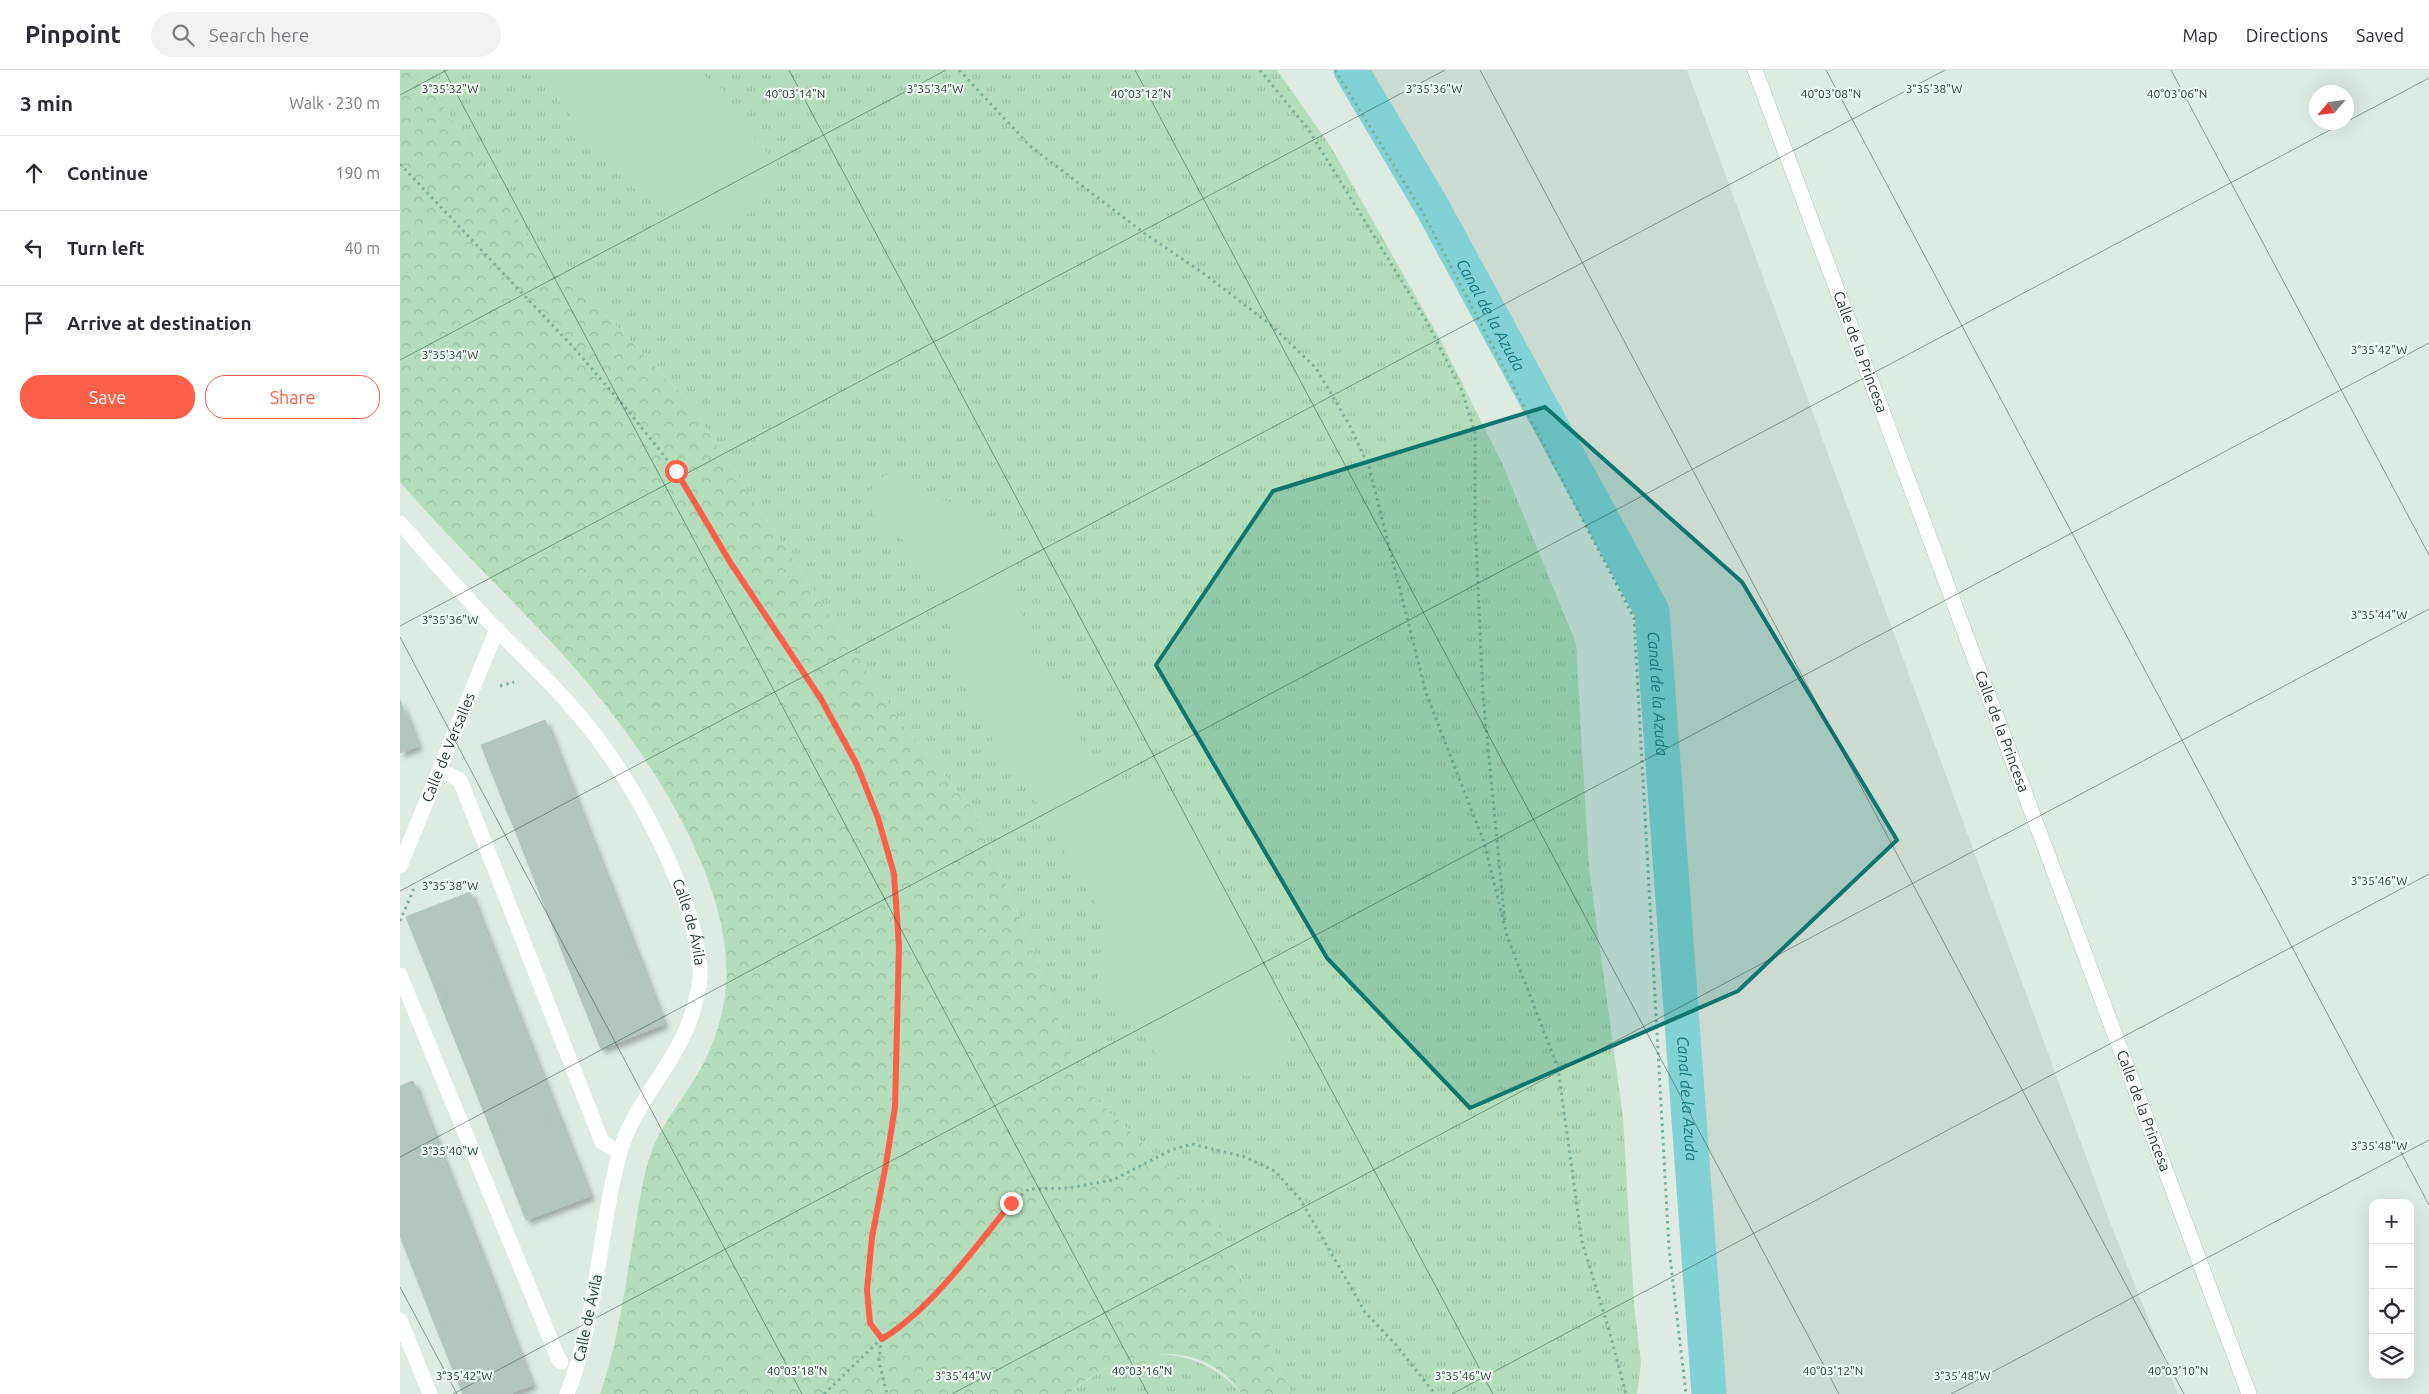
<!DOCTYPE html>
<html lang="en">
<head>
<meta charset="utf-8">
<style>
	body { margin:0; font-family:Ubuntu,sans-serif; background:#f2f2f3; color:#2b2b33 }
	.controls { position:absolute; right:15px; bottom:15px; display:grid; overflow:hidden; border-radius:10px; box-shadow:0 5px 20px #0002 }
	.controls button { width:45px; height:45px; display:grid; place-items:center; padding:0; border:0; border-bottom:1px solid #e1e1e2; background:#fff; color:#2b2b33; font:25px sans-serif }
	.compass { position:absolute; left:1909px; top:15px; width:45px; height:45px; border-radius:50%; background:#fff; box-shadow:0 5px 20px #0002; rotate:242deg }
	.stop { position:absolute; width:15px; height:15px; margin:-11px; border:4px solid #fd6049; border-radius:50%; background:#fff }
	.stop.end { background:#fd6049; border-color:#fff; box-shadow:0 1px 5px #0008 }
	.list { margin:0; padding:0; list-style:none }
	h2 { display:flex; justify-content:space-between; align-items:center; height:65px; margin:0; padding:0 20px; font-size:21px }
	h2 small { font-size:16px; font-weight:400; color:#7c7c81 }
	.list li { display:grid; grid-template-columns:32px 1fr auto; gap:15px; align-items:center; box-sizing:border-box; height:75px; padding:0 20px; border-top:1px solid #e1e1e2 }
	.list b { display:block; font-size:19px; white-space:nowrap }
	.list em { font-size:16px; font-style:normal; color:#7c7c81 }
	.actions { display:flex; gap:10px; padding:15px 20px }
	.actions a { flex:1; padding:11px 0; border:1px solid #fd6049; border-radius:20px; text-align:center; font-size:18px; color:#fd6049 }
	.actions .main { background:#fd6049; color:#fff }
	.icon { flex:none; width:28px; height:28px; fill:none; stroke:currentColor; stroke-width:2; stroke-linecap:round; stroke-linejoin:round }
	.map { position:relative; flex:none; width:2029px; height:1324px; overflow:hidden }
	header { display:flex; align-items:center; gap:30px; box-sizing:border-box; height:70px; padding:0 25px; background:#fff; border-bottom:1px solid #e1e1e2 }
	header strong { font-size:24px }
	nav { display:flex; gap:28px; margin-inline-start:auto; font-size:18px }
	.search { width:350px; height:45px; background:#f2f2f3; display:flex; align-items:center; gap:12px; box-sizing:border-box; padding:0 18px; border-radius:28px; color:#7c7c81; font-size:19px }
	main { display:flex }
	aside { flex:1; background:#fff }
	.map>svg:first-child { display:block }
	.built { fill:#ccdbd2 }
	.grass { fill:url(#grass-tufts) }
	.park { fill:url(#park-crowns) }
	.pitch { fill:#b4debb }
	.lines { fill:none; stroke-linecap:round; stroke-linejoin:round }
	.canal { stroke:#80d2d5; stroke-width:35 }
	.building { fill:#b3c6bc; stroke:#b0c5b9; filter:url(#shadow) }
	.secondary-casing { stroke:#b0cbbe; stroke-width:16 }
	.path { stroke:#7bb19a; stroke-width:3; stroke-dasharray:2.5 4; stroke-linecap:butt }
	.street { stroke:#fff; stroke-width:15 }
	.secondary { stroke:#fff; stroke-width:15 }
	.route { stroke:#fd6049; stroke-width:6 }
	.marked { fill:#0f766e; fill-opacity:0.2; stroke:#0f766e; stroke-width:4; stroke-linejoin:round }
	.ticks { fill:none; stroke:#1e3b30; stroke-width:1; stroke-opacity:0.45 }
	.labels { text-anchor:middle; stroke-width:4.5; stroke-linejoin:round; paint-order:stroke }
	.street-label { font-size:15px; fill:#1e3b30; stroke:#eef7f2 }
	.water-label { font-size:16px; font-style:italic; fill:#14767b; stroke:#eef7f2 }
	.ticks-label { font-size:12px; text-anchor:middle; fill:#1e3b30; stroke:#eef7f2; stroke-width:4.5; stroke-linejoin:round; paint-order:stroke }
</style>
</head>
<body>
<header>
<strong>Pinpoint</strong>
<div class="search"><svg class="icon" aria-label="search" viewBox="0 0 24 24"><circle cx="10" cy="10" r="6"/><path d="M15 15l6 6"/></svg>Search here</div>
<nav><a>Map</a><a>Directions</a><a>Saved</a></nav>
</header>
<main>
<aside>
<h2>3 min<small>Walk · 230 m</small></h2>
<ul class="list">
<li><svg class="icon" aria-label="ahead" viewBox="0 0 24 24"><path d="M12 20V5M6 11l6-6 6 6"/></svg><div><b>Continue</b></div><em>190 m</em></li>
<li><svg class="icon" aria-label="left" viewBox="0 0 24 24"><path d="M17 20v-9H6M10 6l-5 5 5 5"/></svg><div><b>Turn left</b></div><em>40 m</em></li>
<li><svg class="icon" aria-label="arrive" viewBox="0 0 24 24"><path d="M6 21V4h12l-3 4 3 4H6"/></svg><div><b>Arrive at destination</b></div></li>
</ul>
<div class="actions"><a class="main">Save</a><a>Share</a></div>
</aside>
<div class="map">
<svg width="2029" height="1324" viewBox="0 0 2029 1324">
	<defs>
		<pattern id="grass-tufts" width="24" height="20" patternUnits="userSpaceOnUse" patternTransform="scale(1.25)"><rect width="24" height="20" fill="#b4debb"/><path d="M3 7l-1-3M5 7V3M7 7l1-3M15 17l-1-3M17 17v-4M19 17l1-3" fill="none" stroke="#9abfa1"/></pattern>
		<pattern id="park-crowns" width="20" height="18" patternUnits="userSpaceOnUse" patternTransform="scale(1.25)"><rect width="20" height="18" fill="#b4debb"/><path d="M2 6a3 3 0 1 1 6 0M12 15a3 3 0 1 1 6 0" fill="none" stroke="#9abfa1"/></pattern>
		<filter id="shadow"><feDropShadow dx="4.5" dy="4.5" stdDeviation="2.5" flood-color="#0004"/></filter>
	</defs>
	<rect width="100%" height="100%" fill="#deebe3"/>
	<!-- built -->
	<path class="built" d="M964 0H1287L1710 1152 1778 1324H1323L1268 546 1039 131Z"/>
	<!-- grass -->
	<path class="grass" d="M19 0H877L931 77 1041 271 1102 393 1176 573 1189 798 1223 1048 1234 1234 1241 1293 1237 1324H891L810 1136 681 1015 639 892 574 740 502 654 288 331 126 161Z
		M749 1284C786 1283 817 1295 842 1324H669C693 1304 717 1290 749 1284Z"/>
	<!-- park -->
	<path class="park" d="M0 0H19L126 161 288 331 502 654 574 740 639 892 681 1015 810 1136 891 1324H842C799 1262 717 1280 669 1324H200C218 1273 225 1217 234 1164 238 1140 241 1116 248 1092 257 1060 277 1038 294 1010 309 986 319 960 324 932 344 821 243 675 173 596 117 533 55 476 0 412Z"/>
	<!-- pitch -->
	<path class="pitch" d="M128 0H296L322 19 344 58 363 77 372 89 374 109 366 129 350 143 338 145 293 147 278 145 264 140 238 122 204 90 147 15Z
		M492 403 514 412 540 430 574 437 587 447 615 516 633 589C639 599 648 602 656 609 665 617 671 627 675 638 682 655 678 682 694 695 705 704 723 707 736 712 764 722 803 748 817 775L824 818 856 877 871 916 885 942 891 959V976L883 995 872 1003 858 1007 772 1000 762 993 748 968 712 939 705 927 698 908 703 863 697 836 631 723 598 677 571 635 556 595 544 519C528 515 517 505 510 489 508 483 508 476 504 471 500 467 494 467 490 464 476 454 463 432 473 416 478 410 484 405 492 403Z"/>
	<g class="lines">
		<!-- canal -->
		<path class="canal" id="s1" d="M951 0 1031 135 1252 541 1309 1324"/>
	</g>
	<!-- building -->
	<path class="building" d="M0 630 18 676 0 683Z
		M145 650 172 719 163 722 170 738 178 735 231 869 222 872 228 888 237 884 264 954 201 979 173 909 185 905 178 889 167 894 115 760 126 755 120 740 108 744 81 675Z
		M172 719 178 735 170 738 163 722Z
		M120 740 126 755 115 760 108 744Z
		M70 822 97 891 86 895 92 911 103 907 156 1041 145 1045 151 1061 162 1056 190 1126 126 1150 99 1081 107 1078 101 1062 93 1065 40 932 48 928 42 913 34 916 6 847Z
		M231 869 237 884 228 888 222 872Z
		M178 889 185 905 173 909 167 894Z
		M97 891 103 907 92 911 86 895Z
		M42 913 48 928 40 932 34 916Z
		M13 1011 40 1080 31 1084 37 1100 46 1096 97 1224 99 1230 91 1233 96 1249 105 1246 132 1315 109 1324H63L41 1270 53 1266 46 1251 35 1255 0 1166V1016Z
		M156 1041 162 1056 151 1061 145 1045Z
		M101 1062 107 1078 99 1081 93 1065Z
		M40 1080 46 1096 37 1100 31 1084Z
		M99 1230 105 1246 96 1249 91 1233Z
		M46 1251 53 1266 41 1270 35 1255Z"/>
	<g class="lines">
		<defs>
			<g id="secondary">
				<path id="s4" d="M1355 0 1849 1324"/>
			</g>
		</defs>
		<!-- secondary casing -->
		<use href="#secondary" class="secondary-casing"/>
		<!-- path -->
		<path class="path" d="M559 0 630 76 744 163 803 203 871 255 916 298 949 354 969 397 1026 623 1084 772 1107 866 1158 998 1182 1172 1209 1260 1226 1324
			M860 0 908 59 1027 252 1062 321 1075 363V452L1083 626 1105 853
			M935 0 1022 141 1234 548 1269 1178 1286 1324
			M0 94 174 278 230 343 276 401 330 492 421 629 457 695 479 748 493 804 499 876 495 1037 486 1094 471 1167 467 1220 470 1253 481 1269 497 1260 554 1204 611 1133 629 1119 668 1118 713 1110 771 1080 792 1074 845 1087 875 1101 900 1129 965 1242 996 1275 1035 1324
			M100 616 114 612
			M0 851 15 816
			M481 1269 479 1292 487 1324
			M424 1324 481 1269"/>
		<!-- street -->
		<g class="street">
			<path id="s2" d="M0 453C32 489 64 526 98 561 129 592 160 621 187 655 235 714 294 823 300 898 301 909 298 923 295 933 282 990 232 1031 218 1089 198 1167 197 1249 167 1324"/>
			<path d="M39 700 60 710 202 1072 210 1077"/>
			<path id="s3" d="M0 796 97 559"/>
			<path d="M0 905 159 1290 161 1292"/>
			<path d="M0 1250 30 1324"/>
		</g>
		<!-- secondary -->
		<use href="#secondary" class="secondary"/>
	</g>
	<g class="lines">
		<!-- route -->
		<path class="route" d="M276 401 330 492 421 629 457 695 478 748 494 804 499 876 495 1037 486 1094 472 1167 467 1220 470 1253 482 1269C530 1240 576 1177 611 1133"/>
	</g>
	<!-- marked area -->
	<path class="marked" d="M1145 337 1342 512 1497 770 1338 921 1070 1038 927 888 756 595 873 421Z"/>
	<!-- ticks -->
	<path class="ticks" d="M44 0 748 1324M389 0 1093 1324M735 0 1439 1324M1080 0 1784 1324M1426 0 2029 1135M1771 0 2029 485M0 25 47 0M1946 52 2029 8M0 290 546 0M0 556 1045 0M0 567 402 1324M0 821 1545 0M0 1087 1945 52M0 1217 57 1324M53 1324 2029 273M552 1324 2029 539M1052 1324 2029 804M1551 1324 2029 1070"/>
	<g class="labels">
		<!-- street labels -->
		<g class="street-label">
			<text dy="5" stroke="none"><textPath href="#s4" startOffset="301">Calle de la Princesa</textPath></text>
			<text dy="5" stroke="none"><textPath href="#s4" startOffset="706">Calle de la Princesa</textPath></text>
			<text dy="5" stroke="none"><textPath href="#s3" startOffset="128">Calle de Versalles</textPath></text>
			<text dy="5" stroke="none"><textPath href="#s2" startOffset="499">Calle de Ávila</textPath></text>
			<text dy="5" stroke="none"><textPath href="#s4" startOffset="1111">Calle de la Princesa</textPath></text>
			<text transform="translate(188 1248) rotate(-78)" y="5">Calle de Ávila</text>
		</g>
		<!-- water labels -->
		<g class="water-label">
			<text dy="6" stroke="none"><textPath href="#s1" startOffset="282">Canal de la Azuda</textPath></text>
			<text dy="6" stroke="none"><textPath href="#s1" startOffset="702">Canal de la Azuda</textPath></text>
			<text dy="6" stroke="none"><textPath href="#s1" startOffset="1108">Canal de la Azuda</textPath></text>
		</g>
	</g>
	<g class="ticks-label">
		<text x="535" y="23">3°35'34"W</text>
		<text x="1034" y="23">3°35'36"W</text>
		<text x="1534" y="23">3°35'38"W</text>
		<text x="50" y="23">3°35'32"W</text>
		<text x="395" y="28">40°03'14"N</text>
		<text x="741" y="28">40°03'12"N</text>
		<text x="1431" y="28">40°03'08"N</text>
		<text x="1777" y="28">40°03'06"N</text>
		<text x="1979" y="284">3°35'42"W</text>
		<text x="50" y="289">3°35'34"W</text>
		<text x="1979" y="549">3°35'44"W</text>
		<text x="50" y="554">3°35'36"W</text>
		<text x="1979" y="815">3°35'46"W</text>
		<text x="50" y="820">3°35'38"W</text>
		<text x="1979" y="1080">3°35'48"W</text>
		<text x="50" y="1085">3°35'40"W</text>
		<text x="397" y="1305">40°03'18"N</text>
		<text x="742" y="1305">40°03'16"N</text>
		<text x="1433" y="1305">40°03'12"N</text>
		<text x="1778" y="1305">40°03'10"N</text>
		<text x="64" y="1310">3°35'42"W</text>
		<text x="563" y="1310">3°35'44"W</text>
		<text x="1063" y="1310">3°35'46"W</text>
		<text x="1562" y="1310">3°35'48"W</text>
	</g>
</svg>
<div class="controls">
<button>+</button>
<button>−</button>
<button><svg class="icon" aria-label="locate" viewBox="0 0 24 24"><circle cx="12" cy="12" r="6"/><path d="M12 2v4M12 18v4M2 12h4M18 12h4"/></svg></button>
<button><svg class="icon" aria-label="layers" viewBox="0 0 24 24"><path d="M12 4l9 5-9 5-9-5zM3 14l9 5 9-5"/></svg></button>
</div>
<svg class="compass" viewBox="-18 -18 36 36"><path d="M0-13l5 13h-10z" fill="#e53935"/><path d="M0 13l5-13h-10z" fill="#7c7c81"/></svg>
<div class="stop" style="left:276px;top:401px"></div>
<div class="stop end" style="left:611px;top:1133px"></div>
</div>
</main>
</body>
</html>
